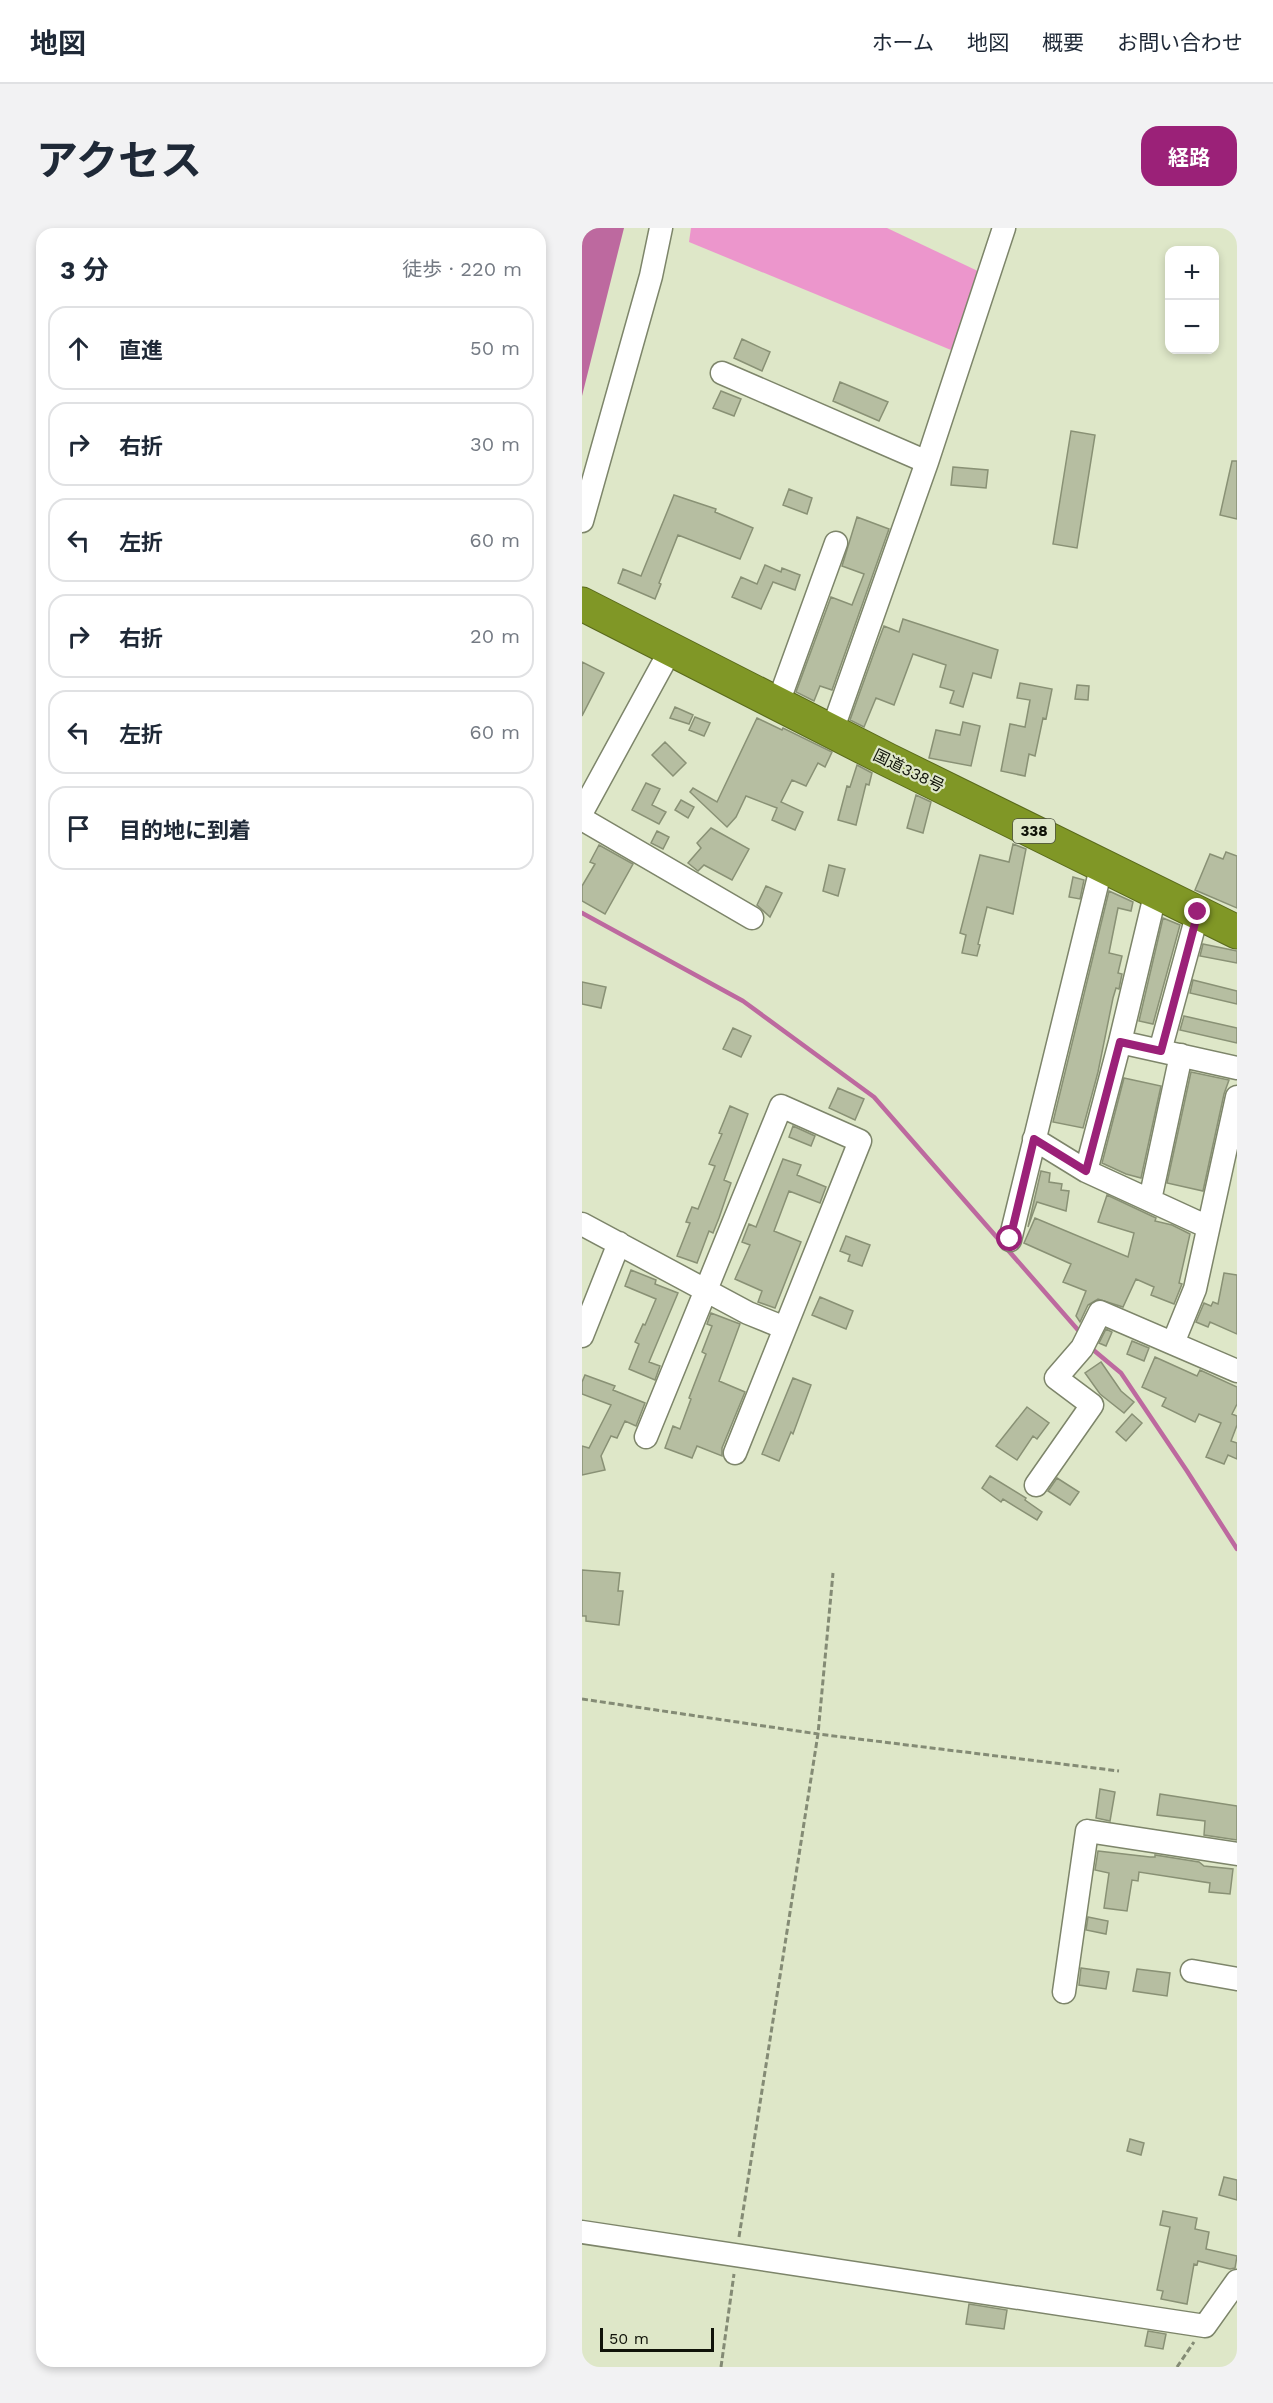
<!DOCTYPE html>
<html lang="ja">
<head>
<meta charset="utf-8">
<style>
	body { margin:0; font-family:"Work Sans","Noto Sans JP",sans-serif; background:#f2f2f3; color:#1f2937 }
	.controls { position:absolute; right:18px; top:18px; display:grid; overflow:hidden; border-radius:12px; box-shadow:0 3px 9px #0003 }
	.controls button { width:54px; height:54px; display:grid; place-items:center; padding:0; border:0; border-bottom:2px solid #e0e1e3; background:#fff; color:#1f2937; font:30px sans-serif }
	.scale { position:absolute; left:18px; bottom:15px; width:114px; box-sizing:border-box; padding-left:6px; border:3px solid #101309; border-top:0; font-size:16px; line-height:21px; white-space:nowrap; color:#101309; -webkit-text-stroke:4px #dee7c8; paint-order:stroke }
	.stop { position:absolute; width:18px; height:18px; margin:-14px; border:4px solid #9b2178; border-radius:50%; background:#fff }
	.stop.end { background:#9b2178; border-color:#fff; box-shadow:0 2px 6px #0008 }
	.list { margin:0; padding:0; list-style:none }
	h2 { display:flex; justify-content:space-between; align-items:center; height:78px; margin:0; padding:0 24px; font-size:26px }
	h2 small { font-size:20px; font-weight:400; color:#747a83 }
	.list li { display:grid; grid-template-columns:39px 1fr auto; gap:18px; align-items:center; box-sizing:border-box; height:84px; margin:0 12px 12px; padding:0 12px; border:2px solid #e0e1e3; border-radius:18px }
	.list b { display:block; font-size:22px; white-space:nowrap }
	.list em { font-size:20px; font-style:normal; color:#747a83 }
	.icon { flex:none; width:33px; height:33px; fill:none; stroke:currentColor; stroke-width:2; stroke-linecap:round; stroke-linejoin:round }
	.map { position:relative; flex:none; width:655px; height:2139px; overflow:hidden; border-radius:18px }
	header { display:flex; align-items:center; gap:36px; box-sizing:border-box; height:84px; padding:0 30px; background:#fff; border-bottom:2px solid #e0e1e3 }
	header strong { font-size:28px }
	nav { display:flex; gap:33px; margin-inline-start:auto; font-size:21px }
	.intro { display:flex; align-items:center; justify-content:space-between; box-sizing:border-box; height:144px; padding:0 36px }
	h1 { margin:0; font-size:42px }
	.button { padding:15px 27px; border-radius:18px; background:#9b2178; color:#fff; font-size:21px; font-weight:700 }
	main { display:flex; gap:36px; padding:0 36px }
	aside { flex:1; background:#fff; border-radius:18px; box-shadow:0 3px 9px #0003 }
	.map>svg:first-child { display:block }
	.green { fill:#ec96cc }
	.water { fill:#bd699f }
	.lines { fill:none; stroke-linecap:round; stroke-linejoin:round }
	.stream { stroke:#bd699f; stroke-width:4.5 }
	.building { fill:#b6bea1; stroke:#899175; stroke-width:1.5 }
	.minor-casing { stroke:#7d856a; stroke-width:25 }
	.highway-casing { stroke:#59691c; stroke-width:35 }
	.path { stroke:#848b75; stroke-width:3; stroke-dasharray:6 3; stroke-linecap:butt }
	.minor { stroke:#fff; stroke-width:22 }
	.highway { stroke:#809726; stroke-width:33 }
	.route { stroke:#9b2178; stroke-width:8 }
	.labels { text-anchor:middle; stroke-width:4.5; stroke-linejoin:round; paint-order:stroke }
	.shield { fill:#dee7c8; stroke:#4e5342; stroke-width:1.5 }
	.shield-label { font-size:15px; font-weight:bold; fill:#101309 }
	.street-label { font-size:16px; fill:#101309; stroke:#dee7c8 }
</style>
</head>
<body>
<header>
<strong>地図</strong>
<nav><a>ホーム</a><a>地図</a><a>概要</a><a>お問い合わせ</a></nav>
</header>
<div class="intro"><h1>アクセス</h1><a class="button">経路</a></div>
<main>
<aside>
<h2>3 分<small>徒歩 · 220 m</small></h2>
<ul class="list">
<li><svg class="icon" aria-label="ahead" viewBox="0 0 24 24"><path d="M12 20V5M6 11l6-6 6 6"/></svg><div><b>直進</b></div><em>50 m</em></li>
<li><svg class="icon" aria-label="right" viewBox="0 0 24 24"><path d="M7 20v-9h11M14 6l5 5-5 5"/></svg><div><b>右折</b></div><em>30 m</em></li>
<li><svg class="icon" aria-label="left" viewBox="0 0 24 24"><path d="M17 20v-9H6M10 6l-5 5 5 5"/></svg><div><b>左折</b></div><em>60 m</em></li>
<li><svg class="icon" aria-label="right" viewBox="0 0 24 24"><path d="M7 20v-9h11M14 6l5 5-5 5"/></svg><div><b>右折</b></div><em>20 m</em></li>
<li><svg class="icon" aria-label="left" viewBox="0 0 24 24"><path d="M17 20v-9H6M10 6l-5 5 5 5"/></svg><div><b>左折</b></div><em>60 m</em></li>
<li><svg class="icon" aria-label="arrive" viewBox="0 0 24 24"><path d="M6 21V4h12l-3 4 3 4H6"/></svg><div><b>目的地に到着</b></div></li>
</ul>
</aside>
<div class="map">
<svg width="655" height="2139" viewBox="0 0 655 2139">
	<rect width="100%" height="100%" fill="#dee7c8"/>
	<!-- green -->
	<path class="green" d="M109 0H305L400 45 369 122 107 14Z"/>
	<!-- water -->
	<path class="water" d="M0 0H42L0 168Z"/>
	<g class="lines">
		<!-- stream -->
		<path class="stream" d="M0 685 161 773 292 869 496 1102
			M509 1120 539 1145 605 1243 655 1321"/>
	</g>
	<!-- building -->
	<path class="building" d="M160 111 188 124 180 143 152 130Z
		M258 154 306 174 297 193 251 173Z
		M139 163 159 171 152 188 131 180Z
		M489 203 513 207 495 320 471 316Z
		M650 233H655V291L638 287Z
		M371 239 406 242 404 260 369 257Z
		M207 261 230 270 225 286 201 277Z
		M92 267 134 281 133 284 171 300 158 331 96 307 77 355 79 356 73 371 36 355 41 341 59 348Z
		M275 289 307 301 250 462 238 458 232 473 214 464 249 369 270 377 282 346 260 338Z
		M183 337 199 344 200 340 218 347 213 362 191 354 179 381 150 369 159 349 175 356Z
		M321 391 416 422 409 450 391 445 381 479 368 475 372 463 358 459 364 437 331 426 312 477 294 470 282 499 268 492 293 422 302 398 317 404Z
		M0 434 22 445 0 488Z
		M438 455 470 461 464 491 461 490 453 528 447 526 443 548 419 543 428 496 443 499 448 472 435 470Z
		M495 457 507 458 506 472 493 471Z
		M93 479 111 487 107 496 88 490Z
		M113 489 128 495 122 508 107 502Z
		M175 490 200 502 201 500 250 524 243 539 236 535 224 558 210 552 199 574 221 584 213 602 190 592 195 580 164 568 154 589 145 599 108 564 111 560 135 574Z
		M381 494 398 498 389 538 347 530 354 502 378 507Z
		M83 514 104 535 91 548 70 527Z
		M275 537 290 545 287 557 284 556 274 597 256 592 265 558 268 559Z
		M64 555 78 561 70 577 84 584 77 596 50 582Z
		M334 567 349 574 341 605 325 600Z
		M99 572 112 579 106 590 93 582Z
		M129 600 167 621 150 652 122 637 116 643 106 635 119 620 115 615Z
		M75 603 87 609 81 621 69 615Z
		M431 616 444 621 431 686 405 679 396 716 398 717 395 728 380 725 384 707 378 705 398 627 427 634Z
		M17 617 51 636 23 686 0 673V658L13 636 8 634Z
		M644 624 655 628V680L613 662 628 626 641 631Z
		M247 637 263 641 256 668 241 663Z
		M491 649 502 652 498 671 487 669Z
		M184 658 200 665 188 689 175 677Z
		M527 663 551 674 549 683 536 680 527 725 540 728 536 745 540 746 537 761 534 760 531 770 516 844 501 900 471 894Z
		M581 690 598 697 571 796 557 793Z
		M621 716 655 723V735L618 728Z
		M611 752 655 763V776L608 765Z
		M0 754 24 759 19 780 0 776Z
		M602 788 655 800V815L598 802Z
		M151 800 169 808 159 829 141 821Z
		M609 844 647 852 642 866 621 963 585 955Z
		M542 850 579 858 559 950 544 946 520 935Z
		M256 860 282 871 273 892 247 880Z
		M148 878 166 886 142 952 149 955 137 990 131 1005 127 1003 115 1035 95 1028 108 995 104 994 110 979 116 981 133 938 127 936 140 906 137 905Z
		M211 898 233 908 229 918 207 909Z
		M201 931 219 937 215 947 244 959 238 975 207 963 192 1003 219 1014 193 1080 176 1074 180 1063 153 1051 168 1017 160 1014 167 996 174 999Z
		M459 943 468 945 467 954 480 956 479 962 487 963 484 983 455 974 446 999Z
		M525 967 574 990 573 993 590 997 608 1006 597 1055 600 1056 592 1076 569 1067 572 1059 554 1051 541 1079 516 1071 506 1077 498 1094 494 1088 504 1063 481 1054 489 1036 442 1015 453 990 546 1029 552 1005 516 994Z
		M264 1008 288 1017 280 1038 266 1033 268 1027 258 1023Z
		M49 1042 74 1052 73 1056 96 1065 67 1134 78 1138 73 1152 47 1141 57 1116 53 1114 61 1096 63 1097 74 1071 43 1058Z
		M642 1045 655 1047V1106L628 1094 626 1099 614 1094 622 1075 629 1078 631 1074 636 1076Z
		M238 1069 271 1083 264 1101 230 1087Z
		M129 1085 158 1096 137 1153 163 1164 140 1220V1228L115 1218 110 1230 83 1220 91 1198 98 1201 109 1171 107 1170 124 1126 120 1124 130 1098 125 1096Z
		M524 1101 530 1104 524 1118 517 1115Z
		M550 1113 567 1120 562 1133 545 1126Z
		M573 1129 615 1148 618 1142 655 1159V1176L650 1186 655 1188V1197L649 1213 655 1215V1231L646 1227 642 1236 624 1229 639 1195 617 1186 613 1194 580 1178 584 1170 560 1159Z
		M519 1134 539 1163 552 1174 542 1185 518 1166 503 1145Z
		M3 1147 33 1158 31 1162 63 1175 54 1198 43 1193 35 1210 29 1208 19 1228 23 1242 0 1247V1218L7 1220 29 1177 0 1166V1154Z
		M211 1150 229 1157 211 1206 209 1204 197 1233 180 1226Z
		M445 1179 467 1195 455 1211 451 1208 435 1232 414 1218Z
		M550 1186 560 1195 544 1213 534 1204Z
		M408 1248 444 1270 443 1272 460 1284 455 1292 421 1271 419 1274 400 1260Z
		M475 1250 497 1264 488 1277 466 1263Z
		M0 1342 38 1345 36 1363H41L37 1397 4 1393V1388H0Z
		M518 1561 533 1564 528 1593 514 1590Z
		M578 1566 655 1578V1612L622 1607 623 1593 575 1587Z
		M516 1623 568 1629H573V1627L617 1634 622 1638 651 1641 648 1666 627 1664 628 1655 557 1644 556 1653 550 1652 545 1683 522 1680 527 1645 513 1642Z
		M506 1689 526 1693 524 1706 504 1702Z
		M499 1740 527 1744 524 1761 497 1757Z
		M555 1741 588 1745 585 1768 551 1763Z
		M548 1911 562 1915 559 1927 545 1923Z
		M642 1949 655 1952V1972L637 1967Z
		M581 1983 615 1990 613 2001 627 2004 624 2021 655 2028 653 2040 648 2041 616 2033 615 2037 612 2036 605 2076 579 2071 581 2063 575 2062 588 1999 578 1997Z
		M387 2076 425 2082 422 2101 384 2096Z
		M566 2103 584 2106 581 2121 563 2118Z"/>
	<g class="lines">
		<defs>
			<path id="minor" d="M140 145 345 234
				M0 293 69 48 79 0
				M196 475 254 315
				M250 503 345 234 422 0
				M0 584 89 421
				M0 591 170 690
				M538 814 655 840
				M578 823 616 684
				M452 911 504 943 626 999
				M504 943 538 814 574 663
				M568 972 599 827
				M0 996 166 1085 203 1100
				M428 1012 520 636
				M0 1108 37 1015
				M591 1115 613 1061 655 869
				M64 1209 199 878 278 913 153 1225
				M454 1257 510 1177 474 1150 500 1120 518 1084 655 1143
				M610 1743 655 1751
				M482 1764 505 1603 655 1626
				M0 2004 623 2098 655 2053"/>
			<path id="highway" d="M0 376 306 532 655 704"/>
		</defs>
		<!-- minor casing -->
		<use href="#minor" class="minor-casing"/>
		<!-- highway casing -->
		<use href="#highway" class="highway-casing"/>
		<!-- path -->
		<path class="path" d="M0 1471 236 1506 537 1543
			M157 2009 236 1506 251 1345
			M139 2139 152 2046
			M595 2139 612 2114"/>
		<!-- minor -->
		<use href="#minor" class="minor"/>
		<!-- highway -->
		<use href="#highway" class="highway"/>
	</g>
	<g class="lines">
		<!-- route -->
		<path class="route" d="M428 1011 452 911 504 943 538 814 579 823 616 684"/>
	</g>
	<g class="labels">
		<!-- shield labels -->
		<rect class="shield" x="431" y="591" width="42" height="24" rx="4.5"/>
		<g class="shield-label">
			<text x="452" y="608">338</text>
		</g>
		<!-- street labels -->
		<g class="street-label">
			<text transform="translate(327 542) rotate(26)" y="6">国道338号</text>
		</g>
	</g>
</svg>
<div class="controls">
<button>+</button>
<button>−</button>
</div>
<div class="scale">50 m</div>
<div class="stop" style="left:428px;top:1011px"></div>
<div class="stop end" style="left:616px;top:684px"></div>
</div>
</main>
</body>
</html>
